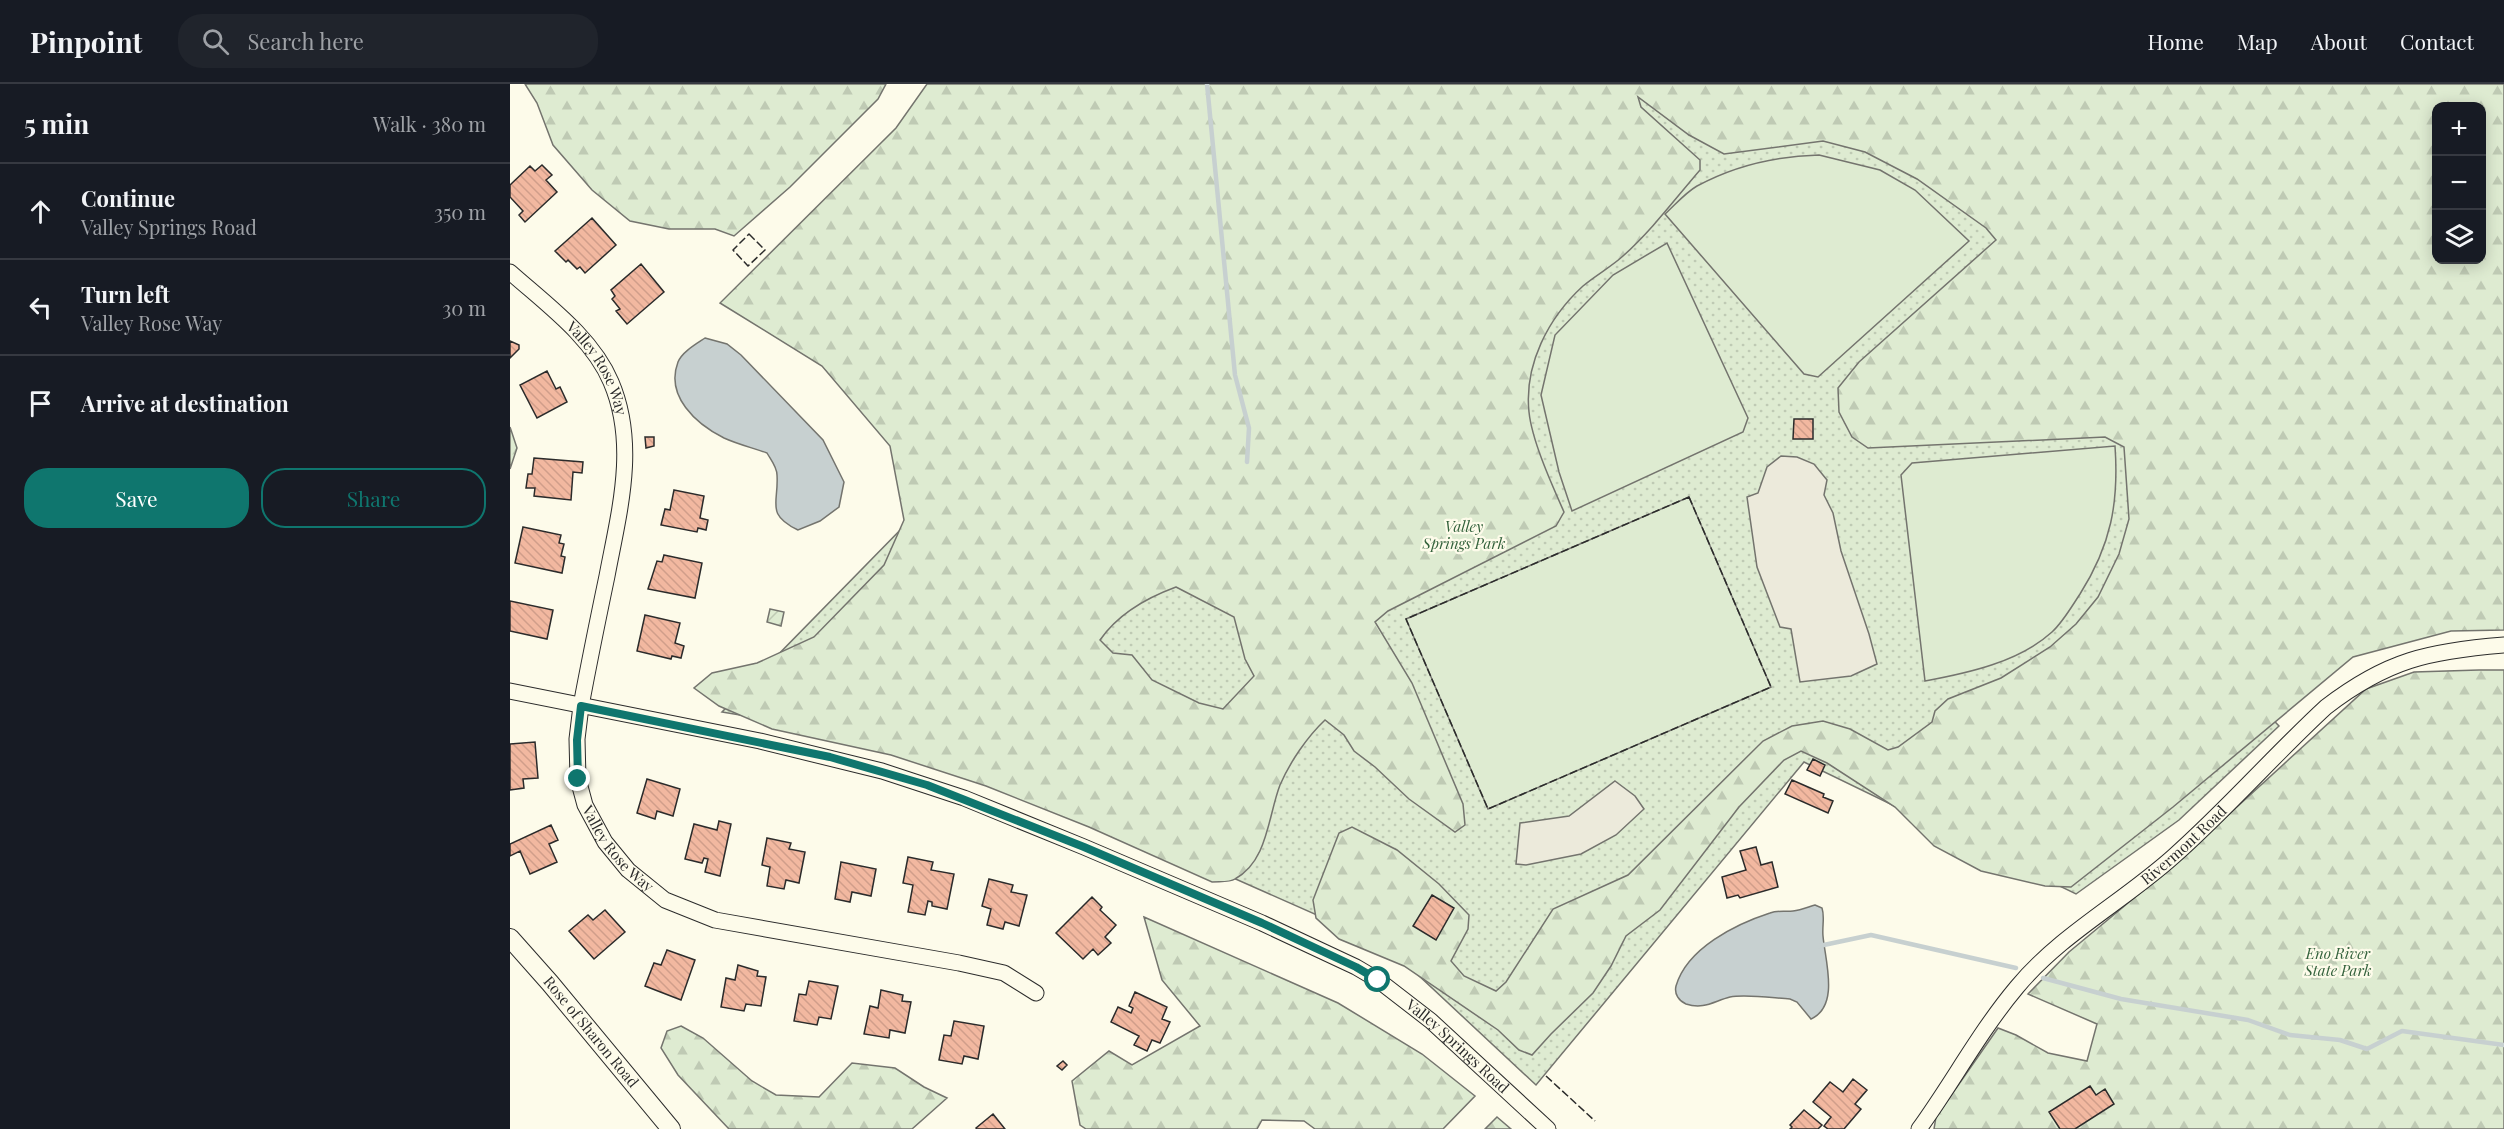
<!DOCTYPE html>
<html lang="en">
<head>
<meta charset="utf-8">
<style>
	body { margin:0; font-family:"Playfair Display",serif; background:#20242c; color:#f1f3f6 }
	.controls { position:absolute; right:18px; top:18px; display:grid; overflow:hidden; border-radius:12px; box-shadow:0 3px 15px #0003 }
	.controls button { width:54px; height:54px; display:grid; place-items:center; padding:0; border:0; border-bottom:2px solid #363941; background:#171b24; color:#f1f3f6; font:30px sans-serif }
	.stop { position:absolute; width:18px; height:18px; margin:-14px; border:4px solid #0f766e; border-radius:50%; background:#fff }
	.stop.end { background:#0f766e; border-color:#fff; box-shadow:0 2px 6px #0008 }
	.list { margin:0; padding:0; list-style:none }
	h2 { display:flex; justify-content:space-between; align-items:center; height:78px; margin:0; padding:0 24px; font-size:26px }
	h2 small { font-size:20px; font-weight:400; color:#9ea1a6 }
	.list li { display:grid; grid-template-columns:39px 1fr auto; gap:18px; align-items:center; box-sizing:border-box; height:96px; padding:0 24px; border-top:2px solid #363941 }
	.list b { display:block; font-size:22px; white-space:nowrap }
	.list p { margin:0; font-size:20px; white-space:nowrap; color:#9ea1a6 }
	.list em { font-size:20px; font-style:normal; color:#9ea1a6 }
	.actions { display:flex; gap:12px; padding:18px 24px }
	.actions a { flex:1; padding:14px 0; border:2px solid #0f766e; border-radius:24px; text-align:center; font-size:21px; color:#0f766e }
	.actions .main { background:#0f766e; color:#fff }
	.icon { flex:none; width:33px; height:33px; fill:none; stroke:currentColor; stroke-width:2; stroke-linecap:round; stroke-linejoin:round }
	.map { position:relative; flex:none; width:1994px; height:1045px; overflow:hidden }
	header { display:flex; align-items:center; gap:36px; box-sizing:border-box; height:84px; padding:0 30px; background:#171b24; border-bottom:2px solid #363941 }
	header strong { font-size:28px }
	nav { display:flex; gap:33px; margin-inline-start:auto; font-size:21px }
	.search { width:420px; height:54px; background:#20242c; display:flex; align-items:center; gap:15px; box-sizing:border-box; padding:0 21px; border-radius:24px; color:#9ea1a6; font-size:22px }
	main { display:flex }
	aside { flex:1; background:#171b24 }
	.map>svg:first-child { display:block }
	.grass { fill:url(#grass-dots); stroke:#74746e; stroke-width:1.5 }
	.forest { fill:url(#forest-firs); stroke:#74746e; stroke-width:1.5; fill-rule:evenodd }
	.garden { fill:url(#garden-furrows); stroke:#74746e; stroke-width:1.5 }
	.pitch { fill:#deebd1; stroke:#74746e; stroke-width:1.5 }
	.parking { fill:#eceadb; stroke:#74746e; stroke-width:1.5 }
	.water { fill:#c7d0d0; stroke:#74746e; stroke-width:1.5 }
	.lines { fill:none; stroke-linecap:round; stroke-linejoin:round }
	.stream { stroke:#c7d0d0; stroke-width:4.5 }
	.building { fill:url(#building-back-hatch); stroke:#2b2b2b; stroke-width:1.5 }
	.minor-casing { stroke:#2b2b2b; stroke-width:17 }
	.tertiary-casing { stroke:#2b2b2b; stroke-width:20 }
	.minor { stroke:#fdfbea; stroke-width:15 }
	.tertiary { stroke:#fdfbea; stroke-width:18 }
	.fence { stroke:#2b2b2b; stroke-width:1.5; stroke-dasharray:8 3; stroke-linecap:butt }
	.route { stroke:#0f766e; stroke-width:8 }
	.labels { text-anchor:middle; stroke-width:4.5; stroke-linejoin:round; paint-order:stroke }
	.street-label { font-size:15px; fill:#2b2b2b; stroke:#fdfbea }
	.park-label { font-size:15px; font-style:italic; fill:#34623c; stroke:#fdfbea }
</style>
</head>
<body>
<header>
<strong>Pinpoint</strong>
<div class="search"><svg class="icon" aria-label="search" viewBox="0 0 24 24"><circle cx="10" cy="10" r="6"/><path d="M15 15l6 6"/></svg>Search here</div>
<nav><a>Home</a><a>Map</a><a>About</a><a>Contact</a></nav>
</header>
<main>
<aside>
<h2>5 min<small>Walk · 380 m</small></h2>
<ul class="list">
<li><svg class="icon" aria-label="ahead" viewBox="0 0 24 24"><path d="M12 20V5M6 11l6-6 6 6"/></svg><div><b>Continue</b><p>Valley Springs Road</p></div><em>350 m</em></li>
<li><svg class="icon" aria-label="left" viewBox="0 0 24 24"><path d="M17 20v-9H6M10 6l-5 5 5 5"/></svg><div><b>Turn left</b><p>Valley Rose Way</p></div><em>30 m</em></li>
<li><svg class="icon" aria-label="arrive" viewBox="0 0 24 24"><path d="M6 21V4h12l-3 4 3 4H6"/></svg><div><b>Arrive at destination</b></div></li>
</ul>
<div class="actions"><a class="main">Save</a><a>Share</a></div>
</aside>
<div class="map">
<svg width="1994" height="1045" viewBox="0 0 1994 1045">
	<defs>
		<pattern id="grass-dots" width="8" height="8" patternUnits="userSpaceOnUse" patternTransform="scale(1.5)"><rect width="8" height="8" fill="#deebd1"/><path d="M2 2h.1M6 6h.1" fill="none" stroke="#bfcab4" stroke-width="1.8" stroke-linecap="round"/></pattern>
		<pattern id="forest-firs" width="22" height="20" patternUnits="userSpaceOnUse" patternTransform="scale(1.5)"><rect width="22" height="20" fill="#deebd1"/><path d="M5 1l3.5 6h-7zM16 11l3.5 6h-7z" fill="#bfcab4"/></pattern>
		<pattern id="garden-furrows" width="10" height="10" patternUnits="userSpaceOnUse" patternTransform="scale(1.5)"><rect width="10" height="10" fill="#deebd1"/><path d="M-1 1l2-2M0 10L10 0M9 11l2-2" fill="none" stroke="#bfcab4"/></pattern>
		<pattern id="building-back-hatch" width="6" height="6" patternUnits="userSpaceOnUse" patternTransform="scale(1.5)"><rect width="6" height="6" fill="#f2b8a0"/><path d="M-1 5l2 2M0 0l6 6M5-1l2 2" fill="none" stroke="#d09e8a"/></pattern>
	</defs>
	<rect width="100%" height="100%" fill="#fdfbea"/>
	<!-- grass -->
	<path class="grass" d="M827 0H1670L1633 500 1769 642 1669 736 1566 810 1294 678 1026 1001 877 862 493 692 273 638 212 628Z"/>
	<!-- forest -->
	<path class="forest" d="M15 0H376L368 15 280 103 224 152 205 145H159L120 137 82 106 43 61 27 19Z
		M417 0H1994V546L1941 547 1843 573 1663 723 1561 803 1535 802 1471 787 1424 762 1385 723 1317 679 1291 667 1274 676 1229 723 1150 826 1116 852 1101 882 1083 909 1041 950 1022 971 1009 966 988 946 894 882 829 855 806 834 803 816 829 749 842 743 887 766 929 800 959 831 958 845 941 877 954 892 986 907 996 898 1043 825 1118 791 1253 657 1282 642 1313 637 1340 645 1378 666 1388 663 1422 638 1425 627 1438 615 1491 594 1540 563 1566 540 1588 513 1609 470 1619 435 1614 363 1595 353 1358 364 1342 353 1329 328 1328 304 1349 278 1486 156 1476 144 1407 95 1355 68 1313 57 1214 70 1179 51 1128 13 1131 23 1190 76V86C1165 115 1142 146 1113 172 1101 183 1086 191 1073 202 1038 234 1014 281 1019 328 1022 357 1042 401 1054 428L1046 442 878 527 865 538 902 599 953 720 955 741 945 748 899 715 865 683 844 667 834 651 815 636C797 653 780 678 770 701 758 732 758 777 725 795 719 799 708 797 702 798L579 743 476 702 381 671 262 645 209 622 184 604 202 589 247 579 304 553 374 481 394 436 380 362 312 282 210 219 386 44ZM1926 22H1972V176H1926ZM666 503 724 533 735 575 744 592 713 625 689 619 642 596 622 571 603 569 590 556C608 530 636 514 666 503Z
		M0 343 7 364 0 385Z
		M1969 586H1994V1045H1424L1426 1033 1488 944 1506 951 1538 969 1577 977 1587 940 1518 910 1559 868 1659 785 1856 605 1904 588Z
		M634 833 828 919 912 970 965 1012 933 1045H805L794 1037 752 1036 747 1045H576L570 1041 562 997 599 967 622 981 690 942 652 896Z
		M171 942 193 954 242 997 266 1011 309 1013 342 979 385 984 414 1003 437 1014 402 1045H219L168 991 151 964 157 947Z
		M987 1033 1001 1045H975Z"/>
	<!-- garden -->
	<path class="garden" d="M260 525 274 528 271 542 257 538Z"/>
	<!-- pitch -->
	<path class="pitch" d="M1309 71 1370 86 1405 106 1459 157 1308 293 1294 290 1155 130C1165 121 1175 109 1187 102 1224 82 1267 72 1309 71Z
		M1157 159 1238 334 1233 348 1062 427 1049 388 1031 311 1045 251 1103 191Z
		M1605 362C1609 419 1601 461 1570 510 1562 522 1553 538 1542 548 1509 578 1458 589 1415 597L1391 391 1402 379Z
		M1179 413 1261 603 978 725 896 535Z"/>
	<!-- parking -->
	<path class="parking" d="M1271 372 1287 373 1304 380 1317 396 1314 411 1323 429 1331 467 1359 550 1367 580 1341 592 1290 598 1281 545 1270 543 1247 483 1237 413 1248 409 1257 383Z
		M1105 697 1125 712 1134 725 1106 751 1071 770 1016 781 1006 780 1010 739 1059 732Z"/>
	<!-- water -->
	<path class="water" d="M195 254 217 260 231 271 313 356 334 398 329 423 310 437 288 446C255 430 269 419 267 391 267 383 261 376 257 369 243 364 227 360 214 354 186 340 155 312 168 278 172 268 186 260 195 254Z
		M1305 821 1312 824C1315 833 1312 842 1313 852 1315 876 1330 922 1301 935L1287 918 1280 915C1263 914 1236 910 1220 913 1204 917 1194 926 1176 920 1169 917 1164 910 1166 902 1177 864 1226 840 1260 829 1268 826 1276 828 1283 827 1291 826 1298 823 1305 821Z"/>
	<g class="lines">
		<!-- stream -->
		<path class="stream" d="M697 0 725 291 739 344 737 378
			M1309 862 1361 851 1506 884
			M1533 894 1611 915 1738 936 1780 951 1830 956 1857 965 1892 947 1994 961"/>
	</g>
	<!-- building -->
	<path class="building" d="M32 81 42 91 36 96 47 108 15 138 9 131 13 127 0 113V101L20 82 25 87Z
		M82 134 106 161 75 189 70 183 67 185 58 176 56 178 45 167Z
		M131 180 154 208 117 240 106 227 110 225 102 215 105 212 101 206Z
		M0 257 9 261V265L0 274Z
		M37 287 46 305 50 303 57 318 27 334 10 301Z
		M1284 335H1303V355H1283Z
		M135 353H144V362L136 364Z
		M24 374 73 378 72 389 63 388 61 416 24 412 25 404H16L18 390H22Z
		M164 406 194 412 190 434 198 436 196 446 188 444 187 448 151 441 155 425 160 426Z
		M13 443 51 451 49 459 54 460 51 472 55 473 52 489 5 479Z
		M154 471 192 479 185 514 138 505 147 477 152 478Z
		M0 517 43 526 37 555 0 547Z
		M135 531 170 539 165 559 174 562 171 574 162 572 161 575 127 567Z
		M25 658 28 694 13 695 14 704 0 706V660Z
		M1303 675 1315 681 1310 692 1297 686Z
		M137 695 170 705 163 732 147 727 145 735 127 729Z
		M1282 696 1314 710 1313 713 1323 717 1318 729 1275 710Z
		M209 737 221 740 210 792 195 788 198 775 194 774 192 779 175 775 184 740 207 746Z
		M41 741 48 756 39 760 47 778 20 790 10 767 0 772V760Z
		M257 754 281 759 279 765 295 768 289 799 276 796 274 805 257 802 260 783 252 781Z
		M1246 763 1251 781 1262 778 1268 803 1230 814 1228 811 1217 814 1212 793 1236 786 1230 767Z
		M398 773 423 778 421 786 444 790 437 825 422 822V818L418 817 415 831 398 828 403 801 393 799Z
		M331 778 366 785 361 812 342 808 340 818 325 815Z
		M479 795 503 801 501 808 517 811 509 842 495 838 493 845 477 841 481 825 472 822Z
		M922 811 944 824 926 856 903 842Z
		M582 813 592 823 590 826 606 841 595 853 601 859 588 871 583 865 573 875 546 849Z
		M95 826 115 848 84 875 59 847 78 831 83 836Z
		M157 866 185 876 171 916 135 902 144 879 151 881Z
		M228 881 248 887 247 892 256 893 251 922 236 920 234 927 211 923 216 894 225 896Z
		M299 897 328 902 321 935 309 933 307 941 284 937 289 910 296 911Z
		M371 906 393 911 392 917 401 918 395 949 380 946 379 954 354 950 360 922 368 924Z
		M625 908 657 923 652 935 660 938 650 959 642 956 637 967 624 961 629 952 601 938 608 923 621 929 623 924 619 922Z
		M444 937 474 942 468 975 454 972 452 980 429 976 434 951 441 952Z
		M553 977 557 981 552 986 547 982Z
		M1343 995 1357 1006 1345 1020 1351 1025 1334 1045H1318L1314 1042 1321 1033 1303 1018 1320 998 1333 1008Z
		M1580 1002 1586 1011 1595 1005 1604 1020 1565 1045H1550L1539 1028Z
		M1294 1026 1312 1041 1308 1045H1280L1282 1043 1280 1041Z
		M483 1030 495 1045H467L466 1044Z"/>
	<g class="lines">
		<defs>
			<g id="minor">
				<path id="s1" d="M0 188C36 220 82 253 101 298 128 361 109 428 97 492 88 535 79 579 71 622L67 655 68 695 75 721 95 758 118 786 155 816 205 836 449 879 494 889 526 909"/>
				<path id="s2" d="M0 607 250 657 372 687 454 714 574 763 752 839 846 883 868 896 921 937 1038 1045"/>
				<path id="s3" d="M1409 1045C1443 998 1470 947 1507 903 1551 850 1613 818 1664 772 1717 725 1764 671 1816 623 1877 576 1919 567 1994 561"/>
			</g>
			<g id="tertiary">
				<path id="s4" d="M0 854 40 899 161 1045"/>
			</g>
		</defs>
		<!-- minor casing -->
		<use href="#minor" class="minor-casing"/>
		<!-- tertiary casing -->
		<use href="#tertiary" class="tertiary-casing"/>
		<!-- minor -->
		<use href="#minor" class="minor"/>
		<!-- tertiary -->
		<use href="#tertiary" class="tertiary"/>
		<!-- fence -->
		<path class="fence" d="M239 150 255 166 238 182 223 166Z
			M1179 413 1261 603 978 725 896 535Z
			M1036 992 1085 1037"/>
	</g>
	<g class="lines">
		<!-- route -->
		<path class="route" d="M68 695 67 656 71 622 320 673 417 701 574 763 752 839 846 883 868 896"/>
	</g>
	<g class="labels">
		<!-- street labels -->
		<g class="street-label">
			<text dy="5" stroke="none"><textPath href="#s1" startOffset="132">Valley Rose Way</textPath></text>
			<text dy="5" stroke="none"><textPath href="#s3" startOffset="392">Rivermont Road</textPath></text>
			<text dy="5" stroke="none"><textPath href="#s1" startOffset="636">Valley Rose Way</textPath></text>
			<text dy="5" stroke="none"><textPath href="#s4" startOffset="124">Rose of Sharon Road</textPath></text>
			<text dy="5" stroke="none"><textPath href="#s2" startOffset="1023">Valley Springs Road</textPath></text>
		</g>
		<!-- park labels -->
		<g class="park-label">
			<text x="954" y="448">Valley<tspan x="954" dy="17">Springs Park</tspan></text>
			<text x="1828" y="875">Eno River<tspan x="1828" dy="17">State Park</tspan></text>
		</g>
	</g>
</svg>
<div class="controls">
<button>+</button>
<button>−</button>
<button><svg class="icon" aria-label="layers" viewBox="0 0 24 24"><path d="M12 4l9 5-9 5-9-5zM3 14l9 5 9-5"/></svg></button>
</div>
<div class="stop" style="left:868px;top:896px"></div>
<div class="stop end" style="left:68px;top:695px"></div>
</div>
</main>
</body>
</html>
